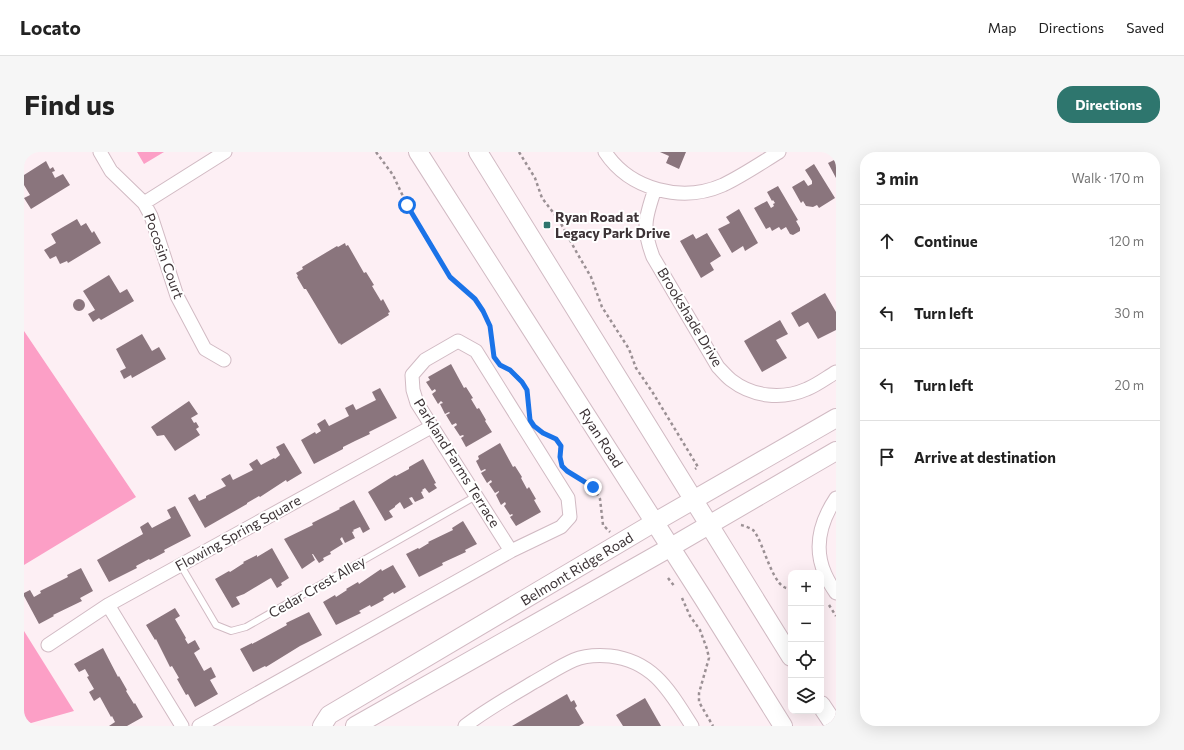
<!DOCTYPE html>
<html lang="en">
<head>
<meta charset="utf-8">
<style>
	body { margin:0; font-family:Commissioner,sans-serif; background:#f6f6f6; color:#222 }
	.controls { position:absolute; right:12px; bottom:12px; display:grid; overflow:hidden; border-radius:8px; box-shadow:0 4px 16px #0002 }
	.controls button { width:36px; height:36px; display:grid; place-items:center; padding:0; border:0; border-bottom:1px solid #e0e0e0; background:#fff; color:#222; font:20px sans-serif }
	.stop { position:absolute; width:12px; height:12px; margin:-9px; border:3px solid #1a73e8; border-radius:50%; background:#fff }
	.stop.end { background:#1a73e8; border-color:#fff; box-shadow:0 1px 4px #0008 }
	.list { margin:0; padding:0; list-style:none }
	h2 { display:flex; justify-content:space-between; align-items:center; height:52px; margin:0; padding:0 16px; font-size:17px }
	h2 small { font-size:13px; font-weight:400; color:#767676 }
	.list li { display:grid; grid-template-columns:26px 1fr auto; gap:12px; align-items:center; box-sizing:border-box; height:72px; padding:0 16px; border-top:1px solid #e0e0e0 }
	.list b { display:block; font-size:15px; white-space:nowrap }
	.list em { font-size:13px; font-style:normal; color:#767676 }
	.icon { flex:none; width:22px; height:22px; fill:none; stroke:currentColor; stroke-width:2; stroke-linecap:round; stroke-linejoin:round }
	.map { position:relative; flex:none; width:812px; height:574px; overflow:hidden; border-radius:16px }
	header { display:flex; align-items:center; gap:24px; box-sizing:border-box; height:56px; padding:0 20px; background:#fff; border-bottom:1px solid #e0e0e0 }
	header strong { font-size:19px }
	nav { display:flex; gap:22px; margin-inline-start:auto; font-size:14px }
	.intro { display:flex; align-items:center; justify-content:space-between; box-sizing:border-box; height:96px; padding:0 24px }
	h1 { margin:0; font-size:28px }
	.button { padding:10px 18px; border-radius:16px; background:#2e766e; color:#fff; font-size:14px; font-weight:700 }
	main { display:flex; gap:24px; padding:0 24px }
	aside { flex:1; background:#fff; border-radius:16px; box-shadow:0 4px 16px #0002 }
	.map>svg:first-child { display:block }
	.forest { fill:#fc9fc6 }
	.building { fill:#8a757d }
	.lines { fill:none; stroke-linecap:round; stroke-linejoin:round }
	.lane-casing { stroke:#d1bac3; stroke-width:8 }
	.street-casing { stroke:#d1bac3; stroke-width:15 }
	.secondary-casing { stroke:#d1bac3; stroke-width:20 }
	.path { stroke:#9b9094; stroke-width:2.5; stroke-dasharray:3 3; stroke-linecap:butt }
	.lane { stroke:#fff; stroke-width:6 }
	.street { stroke:#fff; stroke-width:13 }
	.secondary { stroke:#fff; stroke-width:18 }
	.route { stroke:#1a73e8; stroke-width:5 }
	.poi-dot { fill:#2e766e; stroke:#fff; stroke-width:1.5 }
	.labels { text-anchor:middle; stroke-width:4; stroke-linejoin:round; paint-order:stroke }
	.poi-label { font-size:14px; font-weight:bold; fill:#3c3336; stroke:#fff; text-anchor:start }
	.street-label { font-size:14px; fill:#3c3336; stroke:#fff }
</style>
</head>
<body>
<header>
<strong>Locato</strong>
<nav><a>Map</a><a>Directions</a><a>Saved</a></nav>
</header>
<div class="intro"><h1>Find us</h1><a class="button">Directions</a></div>
<main>
<div class="map">
<svg width="812" height="574" viewBox="0 0 812 574">
	<rect width="100%" height="100%" fill="#fdeff4"/>
	<!-- forest -->
	<path class="forest" d="M113 0H140L120 12Z
		M0 179 112 345 0 413Z
		M0 479 50 559 0 573Z"/>
	<!-- building -->
	<path class="building" d="M636 0H662L655 17 642 11 645 4Z
		M812 7V26L804 11Z
		M22 9 26 17 29 15 31 19 28 20 31 26 39 22 46 33 7 57 0 46 6 43 0 33V23Z
		M790 12 811 46 795 56 793 53 789 55 782 54 779 49 777 51 768 35 780 28 784 34 788 32V29L781 18Z
		M754 34 774 68 772 69 776 76V79L769 83 766 82 762 75 757 78 755 75 748 79 746 75 742 77 730 56 743 49 747 56 750 54 749 52 751 51 749 48 748 49 743 40Z
		M715 57 734 91 721 99 719 94 708 101 694 77 706 71 702 65Z
		M53 67 57 74 62 71 68 81 70 79 77 91 44 111 43 109 36 112 32 104 26 107 20 98 32 91 27 82Z
		M683 81 697 104 686 111 690 118 677 126 656 89 669 82 672 87Z
		M321 91 322 94 324 93 340 121 342 120 350 133 348 134 357 149 359 147 366 160 364 161 365 163 317 193 316 191 315 192 282 137H280L273 125 274 124 272 121 279 117 278 115 313 94 314 95Z
		M85 123 96 141 103 137 110 149 77 168 75 166 69 170 64 162 71 158 59 139Z
		M801 141 812 160V178L794 187 784 170 775 175 767 161Z
		M49 153a6 6 0 1 1 12 0a6 6 0 1 1-12 0Z
		M756 168 764 182 752 188 763 206 738 220 720 189Z
		M118 182 128 199 135 195 142 207 108 226 107 223 100 227 96 219 102 216 92 197Z
		M427 212 440 236 442 235 449 246 447 247 453 257 455 256 462 268 461 269 468 280 442 295 437 286 440 284 439 283 436 284 430 275 433 273 432 271 428 273 422 263 426 261 425 260 421 262 416 252 419 251 417 249 414 252 408 242 412 239 411 237 408 239 402 230 406 228 404 225Z
		M356 236 373 266 345 280 346 282 331 289 319 295V297L290 312 277 288 291 280 292 282 297 279 293 272 301 267 305 274 325 264 321 256 329 252 332 258 352 248 348 240Z
		M165 249 174 262 167 266 170 271 172 270 175 275 172 277 176 283 151 299 140 283 133 284 127 275Z
		M260 291 278 321 263 330 262 328 236 345 235 344 223 351V352L181 376 164 346 171 342 175 349 182 346V344L202 334 197 327 206 322 209 328 229 318 225 312 233 307 237 313 250 306 251 307 256 303 252 295Z
		M476 291 489 315 491 314 498 325 497 326 503 337 505 335 512 347 510 348 517 360 492 374 486 365 489 363 488 362 486 363 480 354 482 352 481 350 477 353 472 343 475 340V339L471 341 465 332 468 330 467 328 463 331 457 321 462 318 461 317 457 319 452 309 455 307 454 304Z
		M399 307 412 331 410 332 413 336 405 341 401 336 398 338 399 339 397 340 400 346 391 350 388 345 385 346 389 352 380 357 376 350 371 354V355L365 359 369 365 361 369 344 340 371 323 372 324 385 317V315Z
		M330 348 346 377 339 381 336 375 329 378 330 379 328 380 331 386 321 391 318 385 316 387 319 392 306 400 307 402 299 406 300 408 295 411 289 402H288L291 408 278 417 260 387 289 373 288 371 316 357 315 356Z
		M151 354 167 384 140 398 141 400 126 408 125 407 112 414 113 416 85 430 73 408 119 382 116 375 124 370 128 376 147 366 143 358Z
		M439 369 453 392 441 398 442 400 418 411 419 413 395 425 382 402 394 396 395 397 405 391 404 390 429 378 428 376Z
		M248 396 265 426 257 431 258 433 253 436 247 426 245 427 220 442 212 445 216 452 208 456 191 427 205 419 206 420 220 411 219 410 233 403V405Z
		M369 413 382 435 370 442 369 440 359 446 360 448 347 455 346 453 335 459 337 461 312 473 299 450 311 443 312 445 323 438 322 437 334 430 335 432 357 417 358 419Z
		M57 416 69 439 56 446 58 449 29 463 30 464 15 472 0 444V441L6 438 10 445 17 441 16 439 44 425 43 423Z
		M151 456 156 464 151 467 162 486 161 487 164 492 171 488 176 497 170 501 180 519 187 515 192 525 186 528 194 542 171 555 164 542 162 543 153 527 155 526 148 514 146 515 132 487 131 488 122 473Z
		M285 460 298 483 276 494 242 515 241 514 229 520 216 497 228 491V492L263 473 262 471Z
		M79 496 94 525 95 524 103 538 102 539 110 552 111 551 119 565 103 574H85L91 570 88 564 87 565 76 545 70 549 65 540 70 537 63 525 65 524 61 517 55 520 50 512Z
		M543 542 547 550 550 548 553 554 551 556 560 571 555 574H488Z
		M621 546 637 574H599L592 563Z"/>
	<g class="lines">
		<defs>
			<path id="lane" d="M156 412 192 473 207 479 222 475 452 344"/>
			<path id="street" d="M76 0 87 19 120 51 127 64 153 144 181 197 200 208
				M581 0C606 38 658 51 699 33 718 24 737 11 755 0
				M631 37C621 66 618 76 629 105L694 215C698 219 702 224 707 228 729 245 758 248 783 237 793 233 802 226 812 220
				M120 51 201 0
				M812 346C796 370 789 395 801 422 804 429 808 435 812 441
				M84 453 158 574
				M24 493 84 453 407 275
				M175 574 487 399 537 375 546 365 544 346 452 199 434 189 401 208 388 223 389 238 393 251 487 399
				M441 574C463 557 487 544 510 530 523 523 536 514 550 508 562 503 574 503 586 504 630 509 646 540 668 574"/>
			<path id="secondary" d="M394 0 679 446 759 574
				M454 0 767 505
				M797 553 811 574
				M298 574 305 563 631 370 812 266
				M331 574 647 395 812 299"/>
		</defs>
		<!-- lane casing -->
		<use href="#lane" class="lane-casing"/>
		<!-- street casing -->
		<use href="#street" class="street-casing"/>
		<!-- secondary casing -->
		<use href="#secondary" class="secondary-casing"/>
		<!-- path -->
		<path class="path" d="M352 0 369 23 383 53 426 125 451 147 459 159 466 174 469 200
			M495 0 511 26 518 46 535 68 553 101 567 125 578 155 605 197 612 216 629 241 674 315 671 317
			M478 214C501 226 502 233 505 258
			M519 281C536 289 536 287 536 306
			M544 320 569 335 576 347 579 373 586 380
			M717 373C721 374 726 376 729 378 740 389 749 441 767 436
			M644 426 651 435
			M658 446 666 464 676 478 683 497 685 506 675 541V550L689 574
			M805 453 812 464"/>
		<!-- lane -->
		<use href="#lane" class="lane"/>
		<!-- street -->
		<use href="#street" class="street"/>
		<!-- secondary -->
		<use href="#secondary" class="secondary"/>
	</g>
	<g class="lines">
		<!-- route -->
		<path class="route" d="M383 53 426 125 451 147 459 159 466 174 470 205 476 213 486 218 498 230 503 238 506 268 510 274 519 281 532 287 537 294 536 305 538 314 543 319 569 335"/>
	</g>
	<!-- markers -->
	<rect class="poi-dot" x="519" y="69" width="8" height="8" rx="2"/>
	<g class="labels">
		<!-- poi labels -->
		<g class="poi-label">
			<text x="531" y="70">Ryan Road at<tspan x="531" dy="16">Legacy Park Drive</tspan></text>
		</g>
		<!-- street labels -->
		<g class="street-label">
			<text transform="translate(140 104) rotate(70)" y="5">Pocosin Court</text>
			<text transform="translate(666 165) rotate(59)" y="5">Brookshade Drive</text>
			<text transform="translate(577 286) rotate(57)" y="5">Ryan Road</text>
			<text transform="translate(433 311) rotate(58)" y="5">Parkland Farms Terrace</text>
			<text transform="translate(214 381) rotate(-29)" y="5">Flowing Spring Square</text>
			<text transform="translate(553 417) rotate(-31)" y="5">Belmont Ridge Road</text>
			<text transform="translate(293 435) rotate(-30)" y="5">Cedar Crest Alley</text>
		</g>
	</g>
</svg>
<div class="controls">
<button>+</button>
<button>−</button>
<button><svg class="icon" aria-label="locate" viewBox="0 0 24 24"><circle cx="12" cy="12" r="6"/><path d="M12 2v4M12 18v4M2 12h4M18 12h4"/></svg></button>
<button><svg class="icon" aria-label="layers" viewBox="0 0 24 24"><path d="M12 4l9 5-9 5-9-5zM3 14l9 5 9-5"/></svg></button>
</div>
<div class="stop" style="left:383px;top:53px"></div>
<div class="stop end" style="left:569px;top:335px"></div>
</div>
<aside>
<h2>3 min<small>Walk · 170 m</small></h2>
<ul class="list">
<li><svg class="icon" aria-label="ahead" viewBox="0 0 24 24"><path d="M12 20V5M6 11l6-6 6 6"/></svg><div><b>Continue</b></div><em>120 m</em></li>
<li><svg class="icon" aria-label="left" viewBox="0 0 24 24"><path d="M17 20v-9H6M10 6l-5 5 5 5"/></svg><div><b>Turn left</b></div><em>30 m</em></li>
<li><svg class="icon" aria-label="left" viewBox="0 0 24 24"><path d="M17 20v-9H6M10 6l-5 5 5 5"/></svg><div><b>Turn left</b></div><em>20 m</em></li>
<li><svg class="icon" aria-label="arrive" viewBox="0 0 24 24"><path d="M6 21V4h12l-3 4 3 4H6"/></svg><div><b>Arrive at destination</b></div></li>
</ul>
</aside>
</main>
</body>
</html>
